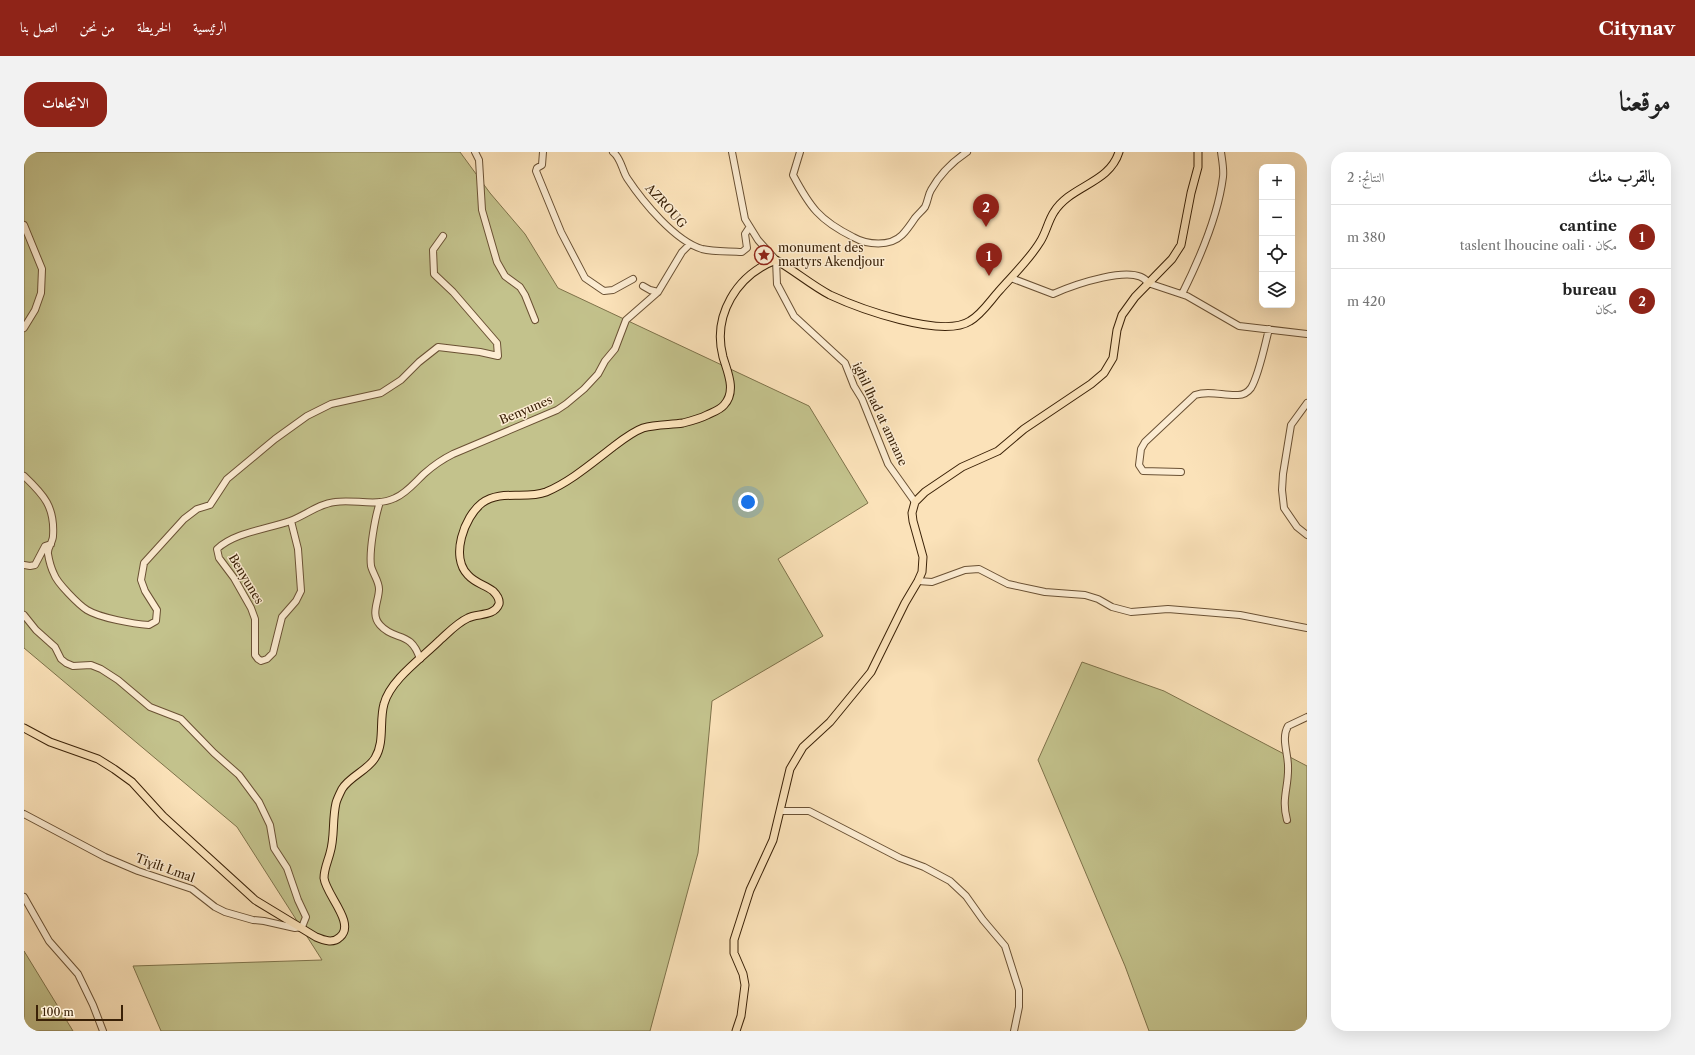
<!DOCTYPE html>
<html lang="ar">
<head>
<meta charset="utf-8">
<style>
	body { margin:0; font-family:"Libre Caslon Text",Amiri,serif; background:#f2f2f2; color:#222; direction:rtl }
	.controls { position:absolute; right:12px; top:12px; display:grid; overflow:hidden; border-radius:8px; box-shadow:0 4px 16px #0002 }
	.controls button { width:36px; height:36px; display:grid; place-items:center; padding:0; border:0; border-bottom:1px solid #e0e0e0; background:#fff; color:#222; font:20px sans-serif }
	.scale { position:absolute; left:12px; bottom:10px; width:87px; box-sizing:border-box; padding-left:4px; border:2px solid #3a2107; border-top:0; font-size:11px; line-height:14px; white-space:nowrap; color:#3a2107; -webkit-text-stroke:3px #fcecd2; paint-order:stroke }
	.you { position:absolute; left:724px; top:350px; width:14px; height:14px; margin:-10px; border:3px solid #fff; border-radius:50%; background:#1a73e8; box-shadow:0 0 0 6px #1a73e833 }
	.badge { display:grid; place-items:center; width:26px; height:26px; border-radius:50%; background:#8f2418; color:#fff; font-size:13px; font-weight:700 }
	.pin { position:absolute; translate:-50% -33px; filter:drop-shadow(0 1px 2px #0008) }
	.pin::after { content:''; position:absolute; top:21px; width:14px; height:12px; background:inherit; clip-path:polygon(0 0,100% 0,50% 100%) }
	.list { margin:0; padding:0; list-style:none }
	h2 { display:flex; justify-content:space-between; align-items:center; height:52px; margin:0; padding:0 16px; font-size:17px }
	h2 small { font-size:13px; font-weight:400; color:#767676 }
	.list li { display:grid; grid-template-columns:26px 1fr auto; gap:12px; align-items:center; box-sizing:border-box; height:64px; padding:0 16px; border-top:1px solid #e0e0e0 }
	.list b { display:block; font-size:15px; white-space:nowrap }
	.list p { margin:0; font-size:13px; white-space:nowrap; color:#767676 }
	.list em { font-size:13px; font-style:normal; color:#767676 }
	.icon { flex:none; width:22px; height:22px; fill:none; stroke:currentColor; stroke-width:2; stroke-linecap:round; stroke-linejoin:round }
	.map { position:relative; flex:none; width:1283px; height:879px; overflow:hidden; direction:ltr; border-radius:16px }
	header { display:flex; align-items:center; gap:24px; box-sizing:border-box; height:56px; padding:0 20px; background:#8f2418; color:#fff }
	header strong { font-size:19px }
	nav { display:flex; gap:22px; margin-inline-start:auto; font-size:14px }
	.intro { display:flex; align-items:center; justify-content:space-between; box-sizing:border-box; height:96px; padding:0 24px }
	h1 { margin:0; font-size:28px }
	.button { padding:10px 18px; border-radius:16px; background:#8f2418; color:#fff; font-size:14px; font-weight:700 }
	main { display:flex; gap:24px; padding:0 24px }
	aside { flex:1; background:#fff; border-radius:16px; box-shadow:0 4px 16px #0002 }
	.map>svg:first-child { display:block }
	.green { fill:#c3c28c; stroke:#7e724a }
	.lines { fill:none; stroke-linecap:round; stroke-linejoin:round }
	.minor-casing { stroke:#6a5134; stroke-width:8 }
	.major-casing { stroke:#3a2107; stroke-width:9 }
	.minor { stroke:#fcecd2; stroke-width:6 }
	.major { stroke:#fbe2b9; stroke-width:7 }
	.labels { text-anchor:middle; stroke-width:3; stroke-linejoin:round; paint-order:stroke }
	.street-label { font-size:12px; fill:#3a2107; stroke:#fcecd2 }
	.poi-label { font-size:12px; fill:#3a2107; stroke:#fcecd2; text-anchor:start }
</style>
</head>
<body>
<header>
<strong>Citynav</strong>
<nav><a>الرئيسية</a><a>الخريطة</a><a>من نحن</a><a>اتصل بنا</a></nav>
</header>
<div class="intro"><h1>موقعنا</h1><a class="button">الاتجاهات</a></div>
<main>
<aside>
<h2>بالقرب منك<small>النتائج: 2</small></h2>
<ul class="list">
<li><span class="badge">1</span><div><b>cantine</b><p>مكان · taslent lhoucine oali</p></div><em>380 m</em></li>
<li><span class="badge">2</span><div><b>bureau</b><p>مكان</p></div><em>420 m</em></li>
</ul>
</aside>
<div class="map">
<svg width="1283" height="879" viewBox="0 0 1283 879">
	<rect width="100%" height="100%" fill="#fbe2b9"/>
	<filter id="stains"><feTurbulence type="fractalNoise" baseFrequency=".005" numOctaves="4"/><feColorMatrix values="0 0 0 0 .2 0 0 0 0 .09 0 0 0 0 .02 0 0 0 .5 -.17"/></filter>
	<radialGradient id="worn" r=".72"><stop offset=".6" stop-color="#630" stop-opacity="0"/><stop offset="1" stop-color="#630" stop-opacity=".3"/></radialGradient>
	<!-- green -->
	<path class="green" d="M0 0H436L466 41 501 82 534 136 785 254 844 351 754 407 799 484 688 549 674 701 626 879H137L109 814 298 808 213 675 0 496Z
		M1058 510 1140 539 1283 614V879H1125L1101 814 1014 608Z
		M0 799 49 879H0Z"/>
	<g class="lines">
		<defs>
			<path id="minor" d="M451 0 455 8 458 58 473 110 481 124 496 135 501 143 511 168
				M519 0 518 13 513 16 512 19 537 80 561 126 580 139 589 138 609 127
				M589 0C597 6 598 18 603 26 619 50 651 89 678 97 690 100 705 99 718 100L723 96 721 82 725 76
				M708 0 721 67 734 88 752 108 753 132 770 164 821 211 830 234 838 247 864 312 891 350
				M776 0 769 23C786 55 795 68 829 85 843 93 866 95 878 83 883 78 887 72 891 66 894 62 898 59 901 55 904 49 904 43 907 38 916 22 928 10 943 0
				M0 73 18 117 17 141 11 158 0 176
				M987 126 1029 142C1047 134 1112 110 1124 131L1163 144 1215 174 1283 182
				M619 134 626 138 634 140
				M1158 142C1176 106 1194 65 1199 25 1200 17 1198 8 1197 0
				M1283 251 1267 273 1259 322 1258 338 1260 356 1273 375 1283 383
				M1157 320 1119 319 1115 313 1117 297 1121 290 1171 243C1185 238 1200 244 1214 243 1219 243 1224 240 1227 236 1235 223 1241 192 1245 177
				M0 324C20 343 31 355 29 384 29 390 23 396 24 402 25 408 27 416 30 422 33 431 55 453 63 458 76 466 110 472 125 473L132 469 133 458 121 439 117 428 120 411 160 367 173 357 186 353 203 327 251 287 283 264 307 252 357 241 377 228 395 210 414 195 456 200 474 204 473 191 429 140 410 122 409 98 419 84
				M356 350C351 365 345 399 347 414 349 422 355 429 355 437 355 449 346 462 356 473 371 490 387 478 396 507
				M267 369 274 397 277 439 272 449 258 465 249 501 243 507 237 509 234 507 231 503V467L227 456 210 426 195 406 193 397C210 380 245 377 266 369 282 363 294 352 311 350 331 347 352 355 371 346 383 341 392 329 401 321 410 313 419 307 429 302L533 258 542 252 560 237 574 222 581 209 591 197 602 168 634 140 658 100 666 92
				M0 413 6 414 11 413 21 394 27 392
				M894 429 908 430 941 418 955 417 984 432 1021 440 1061 443 1074 447 1088 455 1107 460 1144 457 1216 463 1283 476
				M0 463 12 478 31 495 37 507 42 511 49 514 67 513 77 517 94 528 126 555 157 567 190 601 215 623 235 650 246 673 250 696 263 716 274 748 282 765 278 775 271 776 240 769 229 768 201 760 191 755 168 737 114 719 81 705 0 662
				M757 659H785L876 706 900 715 926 729 942 744 959 768 981 794 995 838V855L990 879
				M1263 668C1257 646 1265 635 1264 614 1264 601 1257 586 1264 574L1283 565
				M0 745 25 789 54 822 69 853 79 879"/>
			<path id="major" d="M0 576 26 590 74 607 90 617 108 630 139 664 231 748 292 785C299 788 309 792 316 785 332 771 302 743 300 726 300 717 304 709 306 701 311 685 308 668 312 651 313 647 316 641 318 637 326 624 343 619 351 606 361 590 355 569 360 552 366 528 399 505 416 488 425 480 433 471 444 466 453 461 470 465 475 452 476 447 473 443 469 439 461 433 451 431 444 423 426 405 440 365 458 351 477 337 501 348 522 340 546 330 568 311 589 295 598 288 608 280 619 276 632 272 646 273 659 271 667 269 675 267 683 263 689 260 696 258 700 253 713 239 703 219 699 205 688 163 713 123 752 108 771 119 787 133 806 143 834 156 918 187 946 169 958 162 966 149 975 139 989 123 1005 108 1016 90 1022 81 1024 69 1030 60 1047 33 1085 32 1095 0
				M712 879 717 864 721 833 719 822 710 801V788L726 738 749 688 766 617 779 595 806 570 847 520 881 451 894 429 898 420 899 405 889 369 888 361 891 350 901 340 938 315 974 299 1000 277 1067 232 1080 221 1089 206 1093 178 1098 163 1111 145 1148 107 1157 93 1167 41 1174 15V0"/>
		</defs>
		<!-- minor casing -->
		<use href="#minor" class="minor-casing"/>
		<!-- major casing -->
		<use href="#major" class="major-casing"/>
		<!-- minor -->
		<use href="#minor" class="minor"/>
		<!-- major -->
		<use href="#major" class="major"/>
	</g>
	<!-- icons -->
	<defs>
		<symbol id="sight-ring" viewBox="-11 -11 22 22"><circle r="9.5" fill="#fcecd2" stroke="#8f2418" stroke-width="1.5"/><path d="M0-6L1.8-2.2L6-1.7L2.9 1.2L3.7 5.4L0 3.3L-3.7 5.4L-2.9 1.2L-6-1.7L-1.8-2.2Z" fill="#8f2418"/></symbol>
	</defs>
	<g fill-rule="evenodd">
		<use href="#sight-ring" x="729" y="92" width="22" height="22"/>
	</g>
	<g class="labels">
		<!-- street labels -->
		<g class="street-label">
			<text transform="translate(642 54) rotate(48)" y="4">AZROUG</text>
			<text transform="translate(502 258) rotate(-23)" y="4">Benyunes</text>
			<text transform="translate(856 262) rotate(65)" y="4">ighil lhad at amrane</text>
			<text transform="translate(222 427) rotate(59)" y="4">Benyunes</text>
			<text transform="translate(141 716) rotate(20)" y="4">Tiɣilt Lmal</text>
		</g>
		<!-- poi labels -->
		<g class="poi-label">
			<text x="754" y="100">monument des<tspan x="754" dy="14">martyrs Akendjour</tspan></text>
		</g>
	</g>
	<rect width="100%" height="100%" filter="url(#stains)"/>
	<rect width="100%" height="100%" fill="url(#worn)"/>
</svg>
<div class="controls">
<button>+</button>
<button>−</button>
<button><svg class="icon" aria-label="locate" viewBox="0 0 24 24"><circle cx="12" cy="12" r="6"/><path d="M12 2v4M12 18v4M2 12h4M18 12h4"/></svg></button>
<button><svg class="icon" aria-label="layers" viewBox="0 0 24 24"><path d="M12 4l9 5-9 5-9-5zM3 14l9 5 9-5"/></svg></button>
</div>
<div class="scale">100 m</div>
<div class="you"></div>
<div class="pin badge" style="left:965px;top:124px">1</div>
<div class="pin badge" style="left:962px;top:75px">2</div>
</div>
</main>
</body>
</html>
